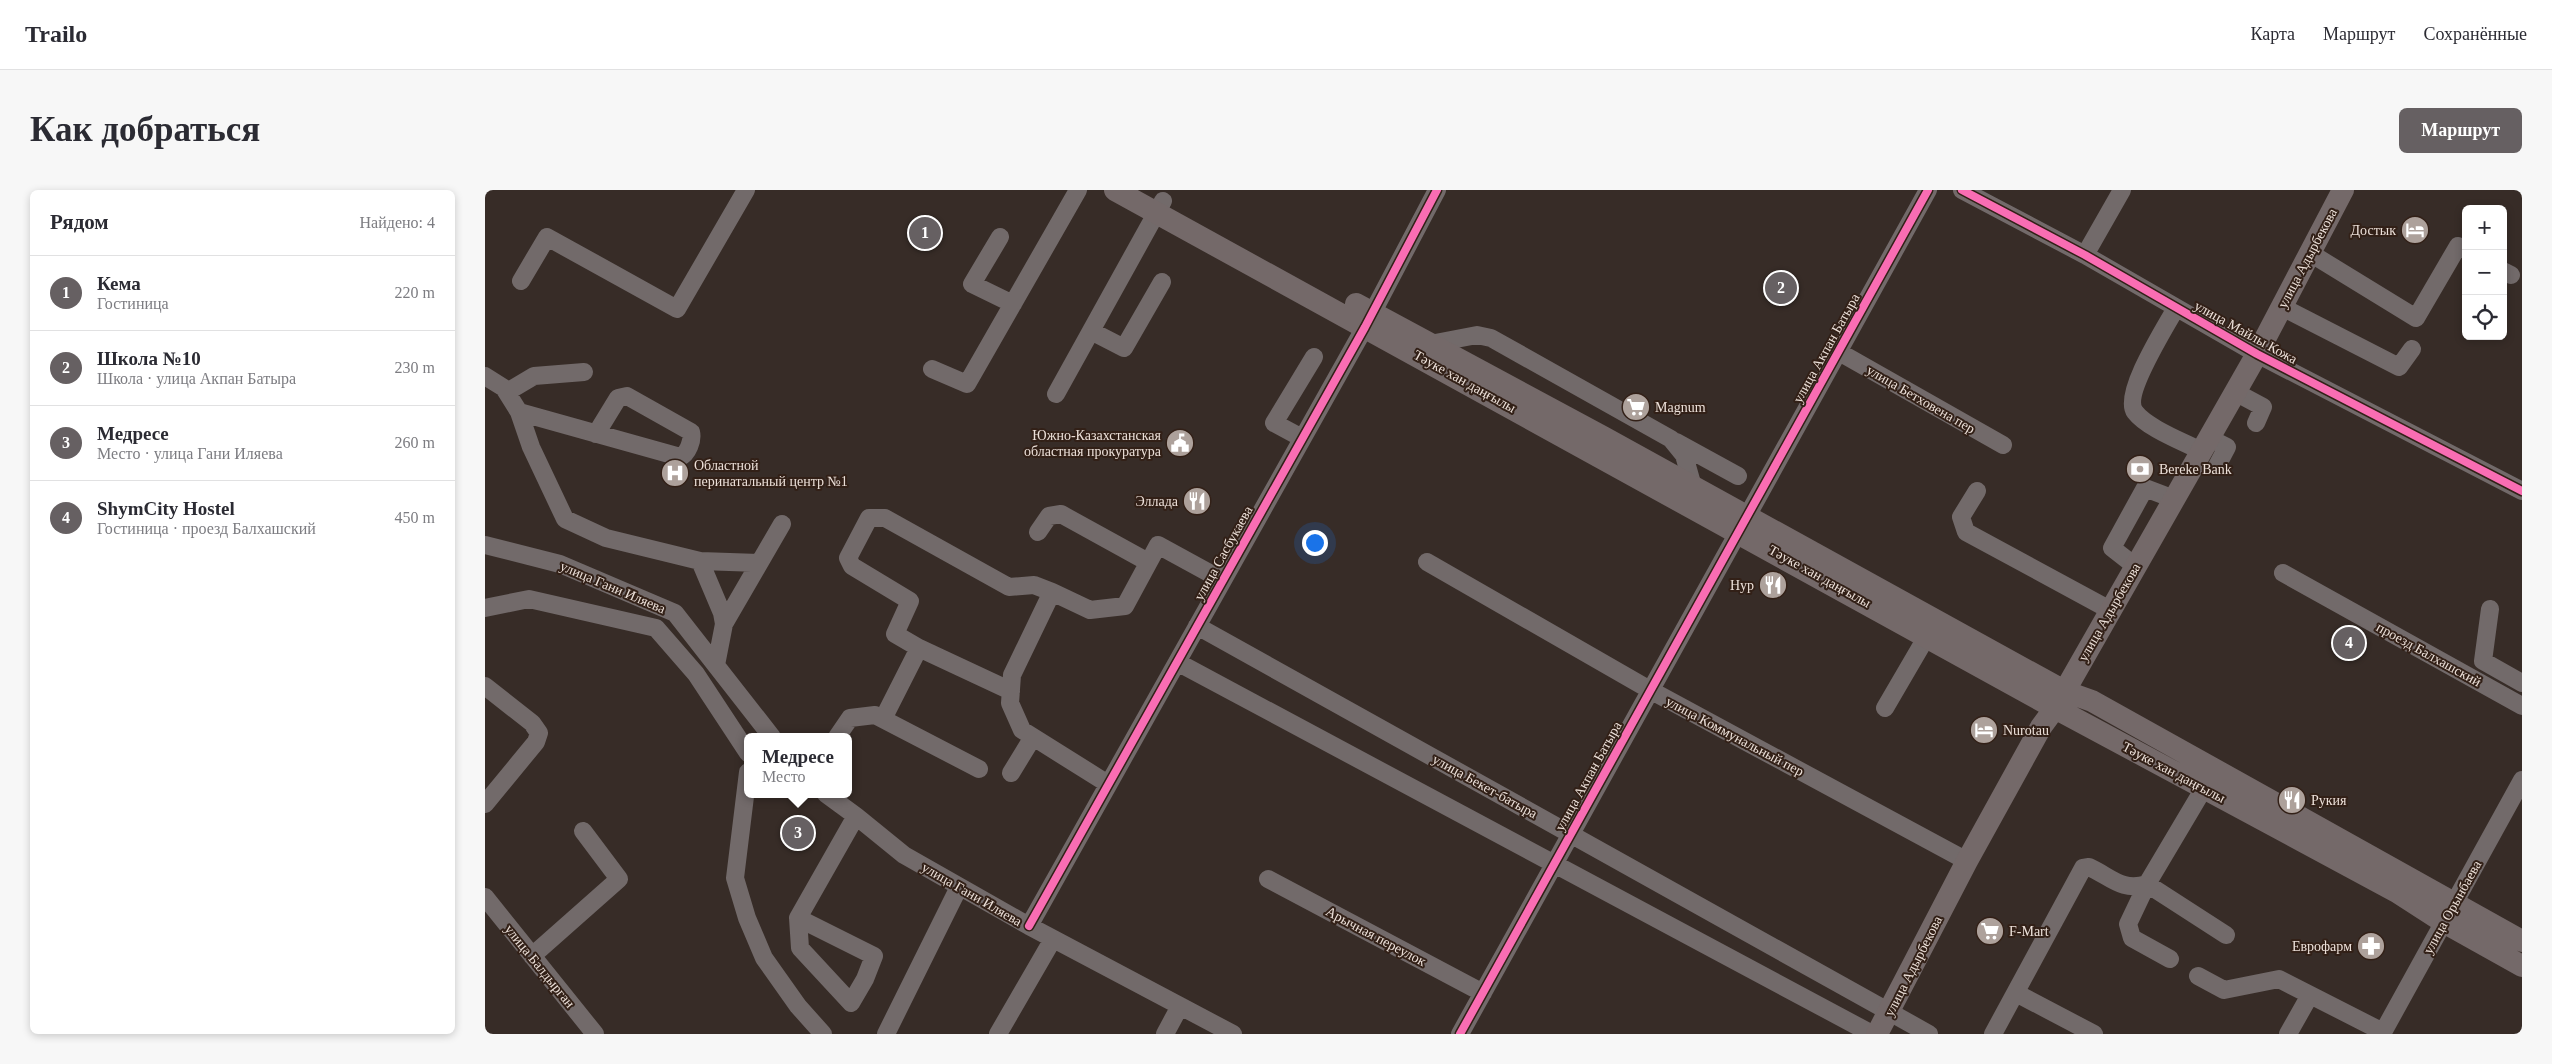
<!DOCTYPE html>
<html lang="ru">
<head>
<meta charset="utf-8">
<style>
	body { margin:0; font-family:Georgia,serif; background:#f7f7f7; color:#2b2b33 }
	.controls { position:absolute; right:15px; top:15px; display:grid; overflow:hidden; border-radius:8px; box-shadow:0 2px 8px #0003 }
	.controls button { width:45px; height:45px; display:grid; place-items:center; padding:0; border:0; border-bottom:1px solid #e1e1e2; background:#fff; color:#2b2b33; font:25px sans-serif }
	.you { position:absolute; left:829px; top:352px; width:18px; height:18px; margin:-12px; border:4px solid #fff; border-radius:50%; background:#1a73e8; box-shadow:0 0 0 8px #1a73e833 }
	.badge { display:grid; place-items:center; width:32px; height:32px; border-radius:50%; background:#666062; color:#fff; font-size:16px; font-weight:700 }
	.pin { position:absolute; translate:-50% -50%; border:2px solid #fff; box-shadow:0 1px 5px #0006 }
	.popup { position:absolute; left:259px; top:543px; width:108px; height:65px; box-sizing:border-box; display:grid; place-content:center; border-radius:8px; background:#fff; filter:drop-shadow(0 1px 4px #0005); font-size:16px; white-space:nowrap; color:#7c7c81 }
	.popup b { font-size:19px; color:#2b2b33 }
	.popup::after { content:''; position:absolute; left:50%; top:100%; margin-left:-10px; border:10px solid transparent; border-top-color:#fff }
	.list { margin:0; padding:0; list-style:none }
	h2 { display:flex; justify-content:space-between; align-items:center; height:65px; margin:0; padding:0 20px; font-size:21px }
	h2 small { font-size:16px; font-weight:400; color:#7c7c81 }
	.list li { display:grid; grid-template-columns:32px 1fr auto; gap:15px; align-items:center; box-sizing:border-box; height:75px; padding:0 20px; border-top:1px solid #e1e1e2 }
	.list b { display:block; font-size:19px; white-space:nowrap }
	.list p { margin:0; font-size:16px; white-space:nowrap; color:#7c7c81 }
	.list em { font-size:16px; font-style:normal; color:#7c7c81 }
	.icon { flex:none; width:28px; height:28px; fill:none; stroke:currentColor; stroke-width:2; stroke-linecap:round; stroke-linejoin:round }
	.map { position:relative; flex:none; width:2037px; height:844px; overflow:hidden; border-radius:8px }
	header { display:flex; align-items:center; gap:30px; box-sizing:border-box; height:70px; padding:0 25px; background:#fff; border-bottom:1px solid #e1e1e2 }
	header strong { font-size:24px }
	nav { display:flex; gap:28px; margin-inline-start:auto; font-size:18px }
	.intro { display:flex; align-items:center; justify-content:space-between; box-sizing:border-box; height:120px; padding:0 30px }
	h1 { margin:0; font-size:35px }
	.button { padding:12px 22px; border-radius:8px; background:#666062; color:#fff; font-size:18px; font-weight:700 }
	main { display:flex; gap:30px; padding:0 30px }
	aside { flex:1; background:#fff; border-radius:8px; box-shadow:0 2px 8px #0003 }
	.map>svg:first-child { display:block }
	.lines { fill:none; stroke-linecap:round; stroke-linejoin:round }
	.minor { stroke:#726a6a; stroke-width:18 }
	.major { stroke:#746969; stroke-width:22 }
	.cycleway-casing { stroke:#322017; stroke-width:11 }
	.cycleway { stroke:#f96db3; stroke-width:8 }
	.labels { text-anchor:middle; stroke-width:4; stroke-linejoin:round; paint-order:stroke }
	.poi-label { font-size:14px; fill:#ece0d9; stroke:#322017; text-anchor:start }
	.street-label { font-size:14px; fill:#ece0d9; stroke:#322017 }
</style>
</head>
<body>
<header>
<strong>Trailo</strong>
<nav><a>Карта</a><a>Маршрут</a><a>Сохранённые</a></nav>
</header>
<div class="intro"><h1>Как добраться</h1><a class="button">Маршрут</a></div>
<main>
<aside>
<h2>Рядом<small>Найдено: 4</small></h2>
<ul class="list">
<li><span class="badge">1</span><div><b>Кема</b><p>Гостиница</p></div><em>220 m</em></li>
<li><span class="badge">2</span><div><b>Школа №10</b><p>Школа · улица Акпан Батыра</p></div><em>230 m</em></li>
<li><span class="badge">3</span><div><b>Медресе</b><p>Место · улица Гани Иляева</p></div><em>260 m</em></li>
<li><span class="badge">4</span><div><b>ShymCity Hostel</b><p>Гостиница · проезд Балхашский</p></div><em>450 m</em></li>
</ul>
</aside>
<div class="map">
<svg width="2037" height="844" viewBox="0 0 2037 844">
	<rect width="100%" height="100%" fill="#372c27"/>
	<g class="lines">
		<!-- minor -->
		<path class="minor" d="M1477 0 1600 65 1772 164 2037 301
			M515 47 487 94 528 114
			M1825 63 1931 128 1973 56 1981 60
			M1600 65 1637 0
			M2018 81 2026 85
			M36 91 62 47 192 119 261 0
			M1797 117 1914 177 1927 159
			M1691 118C1681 136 1637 205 1650 222 1662 238 1699 252 1716 261
			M606 141 639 158 677 92
			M945 154 992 145 1006 148 1186 249 1199 265 1208 297
			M1354 162 1518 255
			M447 179 482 194 593 0
			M0 186 19 198 34 222 46 257 80 329 121 348 215 371 237 423 239 434 231 475
			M22 202 49 186 99 182
			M1750 202 1778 217 1771 233
			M571 204 678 11
			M34 222 195 267C203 264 208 250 206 242L142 206 133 208 111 244
			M817 248 789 233 829 167
			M1724 248 1742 257 1732 276
			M1191 252 1253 286
			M1492 301 1476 327 1481 342 1625 420
			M553 342 564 326 576 324 663 372
			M0 355 75 374 190 423 287 547
			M215 371 274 373
			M942 372 1165 500 1482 671
			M1650 376 1627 358 1660 298 1689 309
			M1798 383 2037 516
			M567 402 605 420 640 416 673 355 737 390
			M0 418 44 409 171 438 211 484 263 563
			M2005 419 1998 471 2037 493
			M239 434 297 334
			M712 436 1444 844
			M434 458 526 501
			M692 472 1387 844
			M0 496 47 533 54 543 51 552 0 614
			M1400 518 1442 446
			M398 529 434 458 410 444 425 411 367 376 363 368 384 328H400L524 397 549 395 567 402 527 485 525 513 537 540 623 594
			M352 547 365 528 390 525 494 579
			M263 582 250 688 262 728 279 768 313 816 338 844
			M526 583 548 547
			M341 604 371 626 419 665 544 736 748 844
			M783 689 998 803
			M0 707 110 844
			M313 728 389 766 380 789 366 813 315 758 313 728 371 626
			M544 736 880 137 952 0
			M47 766 134 689 98 641
			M1685 769 1647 748 1643 734 1662 694 1741 745
			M1713 786 1739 800 1794 789 1898 842
			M1531 803 1609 844
			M401 844 474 697
			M513 844 568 749
			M680 844 695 816
			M975 844 1443 0
			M1508 844 1598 678 1604 677C1626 687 1637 702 1662 694L1719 598
			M1803 844 1825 805
			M1897 844 2037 590"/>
		<!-- major -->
		<path class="major" d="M630 0 1570 518 1912 702 1960 733 2037 776
			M871 114 1118 247 1579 501 1607 511 2037 751
			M1392 844 1482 671 1556 537 1570 518 1772 164 1858 0"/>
		<defs>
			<path id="cycleway" d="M1477 0 1600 65 1772 164 2037 301
				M544 736 880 137 952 0
				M975 844 1443 0"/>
		</defs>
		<!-- cycleway casing -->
		<use href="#cycleway" class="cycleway-casing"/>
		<!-- cycleway -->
		<use href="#cycleway" class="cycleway"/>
	</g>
	<!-- icons -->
	<defs>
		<symbol id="hotel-disc" viewBox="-11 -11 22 22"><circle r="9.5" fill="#ada19b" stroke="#322017"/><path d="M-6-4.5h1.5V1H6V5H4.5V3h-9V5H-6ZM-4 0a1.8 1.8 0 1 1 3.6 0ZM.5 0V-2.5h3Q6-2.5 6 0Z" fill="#fff"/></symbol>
		<symbol id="supermarket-disc" viewBox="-11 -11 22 22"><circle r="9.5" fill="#ada19b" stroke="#322017"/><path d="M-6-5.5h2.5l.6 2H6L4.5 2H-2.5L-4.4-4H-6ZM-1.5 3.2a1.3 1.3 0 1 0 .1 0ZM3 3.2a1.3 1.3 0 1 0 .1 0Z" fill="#fff"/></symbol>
		<symbol id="civic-disc" viewBox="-11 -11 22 22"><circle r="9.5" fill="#ada19b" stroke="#322017"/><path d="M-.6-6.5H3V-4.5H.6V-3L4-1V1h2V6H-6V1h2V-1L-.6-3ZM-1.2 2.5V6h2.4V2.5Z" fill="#fff"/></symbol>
		<symbol id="bank-disc" viewBox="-11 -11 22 22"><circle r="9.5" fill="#ada19b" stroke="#322017"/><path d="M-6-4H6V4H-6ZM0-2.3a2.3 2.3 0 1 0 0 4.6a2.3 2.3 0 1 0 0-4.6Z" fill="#fff"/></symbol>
		<symbol id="hospital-disc" viewBox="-11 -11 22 22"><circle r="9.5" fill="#ada19b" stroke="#322017"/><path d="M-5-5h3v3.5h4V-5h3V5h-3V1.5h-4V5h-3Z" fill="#fff"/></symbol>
		<symbol id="restaurant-disc" viewBox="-11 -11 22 22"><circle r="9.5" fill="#ada19b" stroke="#322017"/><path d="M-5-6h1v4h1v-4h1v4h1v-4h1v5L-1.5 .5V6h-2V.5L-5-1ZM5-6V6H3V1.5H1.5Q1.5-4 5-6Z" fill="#fff"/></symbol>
		<symbol id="pharmacy-disc" viewBox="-11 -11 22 22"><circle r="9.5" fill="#ada19b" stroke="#322017"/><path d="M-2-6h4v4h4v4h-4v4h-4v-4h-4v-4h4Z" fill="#fff"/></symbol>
	</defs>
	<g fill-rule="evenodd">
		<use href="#hotel-disc" x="1914" y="24" width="32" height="32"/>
		<use href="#supermarket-disc" x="1135" y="201" width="32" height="32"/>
		<use href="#civic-disc" x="679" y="237" width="32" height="32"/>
		<use href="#bank-disc" x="1639" y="263" width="32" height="32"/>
		<use href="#hospital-disc" x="174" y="267" width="32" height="32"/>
		<use href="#restaurant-disc" x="696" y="295" width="32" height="32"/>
		<use href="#restaurant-disc" x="1272" y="379" width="32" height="32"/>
		<use href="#hotel-disc" x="1483" y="524" width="32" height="32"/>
		<use href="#restaurant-disc" x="1791" y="594" width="32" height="32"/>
		<use href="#supermarket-disc" x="1489" y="725" width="32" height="32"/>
		<use href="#pharmacy-disc" x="1870" y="740" width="32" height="32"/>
	</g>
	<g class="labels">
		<!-- poi labels -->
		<g class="poi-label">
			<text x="1911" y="45" text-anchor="end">Достык</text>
			<text x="1170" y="222">Magnum</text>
			<text x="676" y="250" text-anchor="end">Южно-Казахстанская<tspan x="676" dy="16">областная прокуратура</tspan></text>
			<text x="209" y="280">Областной<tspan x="209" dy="16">перинатальный центр №1</tspan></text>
			<text x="1674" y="284">Bereke Bank</text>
			<text x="693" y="316" text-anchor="end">Эллада</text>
			<text x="1269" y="400" text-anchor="end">Нур</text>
			<text x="1518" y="545">Nurotau</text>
			<text x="1826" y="615">Рукия</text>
			<text x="1524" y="746">F-Mart</text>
			<text x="1867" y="761" text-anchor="end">Еврофарм</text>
		</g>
		<!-- street labels -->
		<g class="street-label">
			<text transform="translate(1822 68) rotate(-62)" y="5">улица Адырбекова</text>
			<text transform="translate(1761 142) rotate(29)" y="5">улица Майлы Кожа</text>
			<text transform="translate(1341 158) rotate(-61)" y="5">улица Акпан Батыра</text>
			<text transform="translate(980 191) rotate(29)" y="5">Тәуке хан даңғылы</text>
			<text transform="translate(1436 209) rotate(30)" y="5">улица Бетховена пер</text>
			<text transform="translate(738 363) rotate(-61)" y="5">улица Сасбукаева</text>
			<text transform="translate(1335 386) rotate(29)" y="5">Тәуке хан даңғылы</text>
			<text transform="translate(128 397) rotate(23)" y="5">улица Гани Иляева</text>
			<text transform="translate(1624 422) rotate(-60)" y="5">улица Адырбекова</text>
			<text transform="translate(1944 464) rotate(29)" y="5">проезд Балхашский</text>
			<text transform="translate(1250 546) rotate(28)" y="5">улица Коммунальный пер</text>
			<text transform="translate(1689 582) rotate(28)" y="5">Тәуке хан даңғылы</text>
			<text transform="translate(1103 586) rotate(-61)" y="5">улица Акпан Батыра</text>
			<text transform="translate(1000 596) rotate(29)" y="5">улица Бекет-батыра</text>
			<text transform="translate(487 704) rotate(30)" y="5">улица Гани Иляева</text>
			<text transform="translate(1967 717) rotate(-61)" y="5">улица Орынбаева</text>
			<text transform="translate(891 746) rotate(28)" y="5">Арычная переулок</text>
			<text transform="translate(55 776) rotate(51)" y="5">улица Балдырган</text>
			<text transform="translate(1428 776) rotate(-63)" y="5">улица Адырбекова</text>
		</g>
	</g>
</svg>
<div class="controls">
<button>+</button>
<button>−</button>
<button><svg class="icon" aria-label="locate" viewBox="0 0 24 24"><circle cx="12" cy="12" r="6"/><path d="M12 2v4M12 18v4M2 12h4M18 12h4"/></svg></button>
</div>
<div class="you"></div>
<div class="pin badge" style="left:440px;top:43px">1</div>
<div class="pin badge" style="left:1296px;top:98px">2</div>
<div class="pin badge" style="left:313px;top:643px">3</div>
<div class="popup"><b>Медресе</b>Место</div>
<div class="pin badge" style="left:1864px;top:453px">4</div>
</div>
</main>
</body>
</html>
